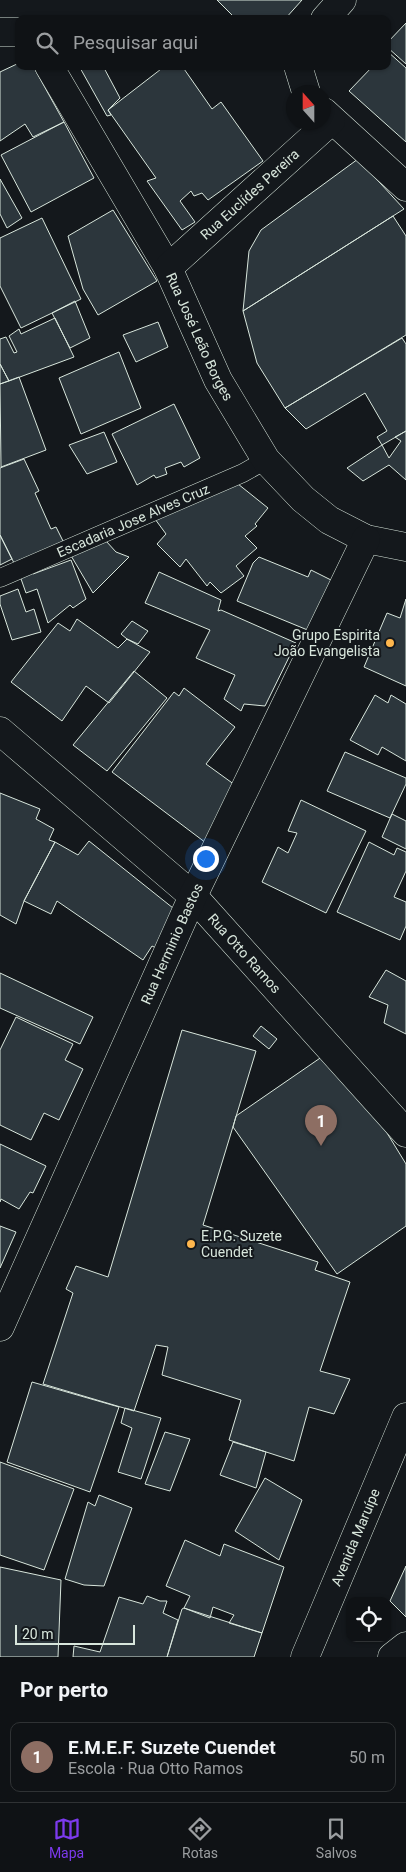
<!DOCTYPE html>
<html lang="pt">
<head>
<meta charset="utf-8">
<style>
	body { margin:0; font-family:Roboto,sans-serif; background:#1d2022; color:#f1f3f6 }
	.controls { position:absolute; right:15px; bottom:15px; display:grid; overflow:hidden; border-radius:10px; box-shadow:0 1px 4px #0004 }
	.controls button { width:45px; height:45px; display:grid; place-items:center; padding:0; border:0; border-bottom:1px solid #2f3234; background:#0f1215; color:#f1f3f6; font:25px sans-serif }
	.compass { position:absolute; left:286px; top:85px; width:45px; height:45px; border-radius:50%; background:#0f1215; box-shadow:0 1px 4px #0004; rotate:339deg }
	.scale { position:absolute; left:15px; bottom:12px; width:120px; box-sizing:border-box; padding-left:5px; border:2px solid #d8e6dc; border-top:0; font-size:14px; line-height:18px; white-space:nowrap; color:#d8e6dc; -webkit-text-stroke:4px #14181c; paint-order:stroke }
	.you { position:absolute; left:205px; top:858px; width:18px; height:18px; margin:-12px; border:4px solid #fff; border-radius:50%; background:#1a73e8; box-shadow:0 0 0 8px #1a73e833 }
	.badge { display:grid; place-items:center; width:32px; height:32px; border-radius:50%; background:#7c3aed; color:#fff; font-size:16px; font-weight:700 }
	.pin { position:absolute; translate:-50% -41px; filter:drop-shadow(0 1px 2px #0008) }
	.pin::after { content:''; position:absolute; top:26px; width:18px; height:15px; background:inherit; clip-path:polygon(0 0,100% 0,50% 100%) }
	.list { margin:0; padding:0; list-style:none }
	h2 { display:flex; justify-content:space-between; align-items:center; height:65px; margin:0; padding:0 20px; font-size:21px }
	h2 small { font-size:16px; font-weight:400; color:#9b9ea0 }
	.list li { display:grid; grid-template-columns:32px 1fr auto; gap:15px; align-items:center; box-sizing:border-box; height:70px; margin:0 10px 10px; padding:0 10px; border:1px solid #2f3234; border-radius:10px }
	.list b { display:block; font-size:19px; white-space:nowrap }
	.list p { margin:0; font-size:16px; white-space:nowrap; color:#9b9ea0 }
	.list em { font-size:16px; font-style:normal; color:#9b9ea0 }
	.icon { flex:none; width:28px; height:28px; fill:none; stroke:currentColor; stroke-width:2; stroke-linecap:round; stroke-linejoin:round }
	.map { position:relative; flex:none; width:406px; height:1657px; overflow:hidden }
	.search { position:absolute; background:#0f1215; box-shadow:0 1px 4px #0004; left:15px; right:15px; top:15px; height:55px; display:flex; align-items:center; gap:12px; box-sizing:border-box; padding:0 18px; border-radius:10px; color:#9b9ea0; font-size:19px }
	.sheet { height:145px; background:#0f1215 }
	nav { display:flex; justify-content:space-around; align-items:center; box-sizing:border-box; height:70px; border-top:1px solid #2f3234; background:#0f1215; font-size:14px; color:#9b9ea0 }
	nav a { display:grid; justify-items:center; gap:2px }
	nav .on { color:#7c3aed }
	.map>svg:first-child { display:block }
	.building { fill:#2c363c; stroke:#d8e6dc }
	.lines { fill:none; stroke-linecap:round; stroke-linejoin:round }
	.lane-casing { stroke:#d8e6dc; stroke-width:19 }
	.street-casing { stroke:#d8e6dc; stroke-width:29 }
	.secondary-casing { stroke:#d8e6dc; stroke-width:29 }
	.lane { stroke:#14181c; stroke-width:18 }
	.street { stroke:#14181c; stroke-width:28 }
	.secondary { stroke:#14181c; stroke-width:28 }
	.poi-dot { fill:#ffb74d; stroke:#14181c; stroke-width:2 }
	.labels { text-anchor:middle; stroke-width:4; stroke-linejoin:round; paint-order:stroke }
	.street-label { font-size:14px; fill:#d8e6dc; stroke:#14181c }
	.poi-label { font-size:14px; fill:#d8e6dc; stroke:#14181c; text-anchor:end }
</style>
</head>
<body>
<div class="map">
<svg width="406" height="1657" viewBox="0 0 406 1657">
	<rect width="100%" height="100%" fill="#14181c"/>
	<!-- building -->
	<path class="building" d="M217 0H302L285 19H236Z
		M406 23V64L387 47V43Z
		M387 51 406 68V142L349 91 373 66H387Z
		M19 63V66H33L64 122 33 137 25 124 0 141V72Z
		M79 66H103L120 98 108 110 111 115 107 116Z
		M165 66H182L212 109 221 102 263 161 208 200 202 193 194 196 191 191 180 201 195 222 182 230 147 181 156 178 108 110Z
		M64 122 94 178 31 212 1 155Z
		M358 159 404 209 243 311 249 251 261 230Z
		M0 179 22 218 7 228 0 214Z
		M113 210 157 281 98 315 83 289 68 236Z
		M393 216 406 236V335L285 408 257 363 243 311Z
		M42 218 81 299 21 328 0 286V238Z
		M75 301 90 338 70 348 52 313Z
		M55 318 74 357 9 381 0 364V339L6 337 14 353 17 352 9 336 19 329 21 334Z
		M158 322 168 347 136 362 123 335Z
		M402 338 406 344V431L382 445 377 437 387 431 365 393 306 429 285 408Z
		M119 352 141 408 81 434 59 378Z
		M0 364 9 381 0 384Z
		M19 377 46 450 1 467 0 384Z
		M174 404 200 458 184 467 181 462 165 468 167 474 156 478 154 475 137 485 112 434Z
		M406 431V480L389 465 363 481 347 468 382 445 389 458 401 441 395 437Z
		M104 432 117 462 87 474 69 445Z
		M24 459 39 491 35 493 51 529 56 527 67 549 16 567 0 535V468Z
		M238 484 268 508 255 524 257 526 245 536 257 548 236 566 244 576 221 593 210 582 207 586 186 559 180 567 157 544 166 534 155 519Z
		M0 535 12 559 0 565Z
		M106 541 116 552 129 557 93 593 70 554Z
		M259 557 308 577 311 570 333 581 310 631 237 601 253 563Z
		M71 560 86 599 73 608 70 605 48 623 37 589 26 593 20 576 32 571 33 574Z
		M159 572 221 600 218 611 221 610 296 643 265 706 244 704 241 711 224 699 235 675 196 658 210 630 145 603Z
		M18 589 26 612 34 609 41 632 12 640 0 604V596Z
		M406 599V686L364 667 387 613 400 618Z
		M77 619 118 648 127 639 150 652 109 703 86 686 62 721 11 682 58 623 70 631Z
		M132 621 148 631 138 644 127 639 121 634Z
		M134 671 167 698 107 771 73 745Z
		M184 688 235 727 206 764 235 785 210 846 112 772 174 692 179 696Z
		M375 695 388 703 391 695 406 704V761L382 747 378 755 350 740Z
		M345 752 406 778V784L390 818 327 791Z
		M0 793 40 809 36 819 54 829 49 840 55 842 24 901 16 924 0 915Z
		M301 800 366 831 326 913 262 882 278 847 288 853 297 833 288 831Z
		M392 814 406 821V849L382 837Z
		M89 841 183 916 156 948 152 946 143 960 57 901 51 914 24 901 55 842 78 855Z
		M369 842 394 855 397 848 406 852V871L394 897 406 902V926L400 940 337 912Z
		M386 970 406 981V1034L384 1023 388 1005 369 997Z
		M0 973 93 1017 80 1044 0 1008Z
		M16 1017 73 1044 65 1060 83 1069 59 1120 44 1113 31 1140 0 1125V1050Z
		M261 1026 277 1039 269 1049 253 1036Z
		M182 1030 256 1051 203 1225 318 1262 315 1270 350 1282 320 1371 350 1379 334 1414 309 1407 294 1461 229 1440 241 1400 162 1375 168 1347 156 1345 134 1411 43 1384 73 1293 66 1289 76 1266 108 1277Z
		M326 1054 384 1128 406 1164V1226L337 1274 233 1127 236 1116Z
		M0 1144 46 1166 33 1193 30 1192 19 1209 1 1199 0 1202Z
		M0 1226 16 1232 0 1268Z
		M32 1382 119 1407 90 1492 7 1462Z
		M125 1408 161 1418 141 1479 118 1472 132 1428 121 1423Z
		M165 1432 190 1439 170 1491 145 1484Z
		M233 1442 266 1452 256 1488 220 1475Z
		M0 1462 74 1489 44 1570 0 1555Z
		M265 1478 302 1500 279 1560 235 1531Z
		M99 1495 132 1508 104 1586 84 1585 65 1579 88 1502 95 1506Z
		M185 1540 220 1556 224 1544 284 1567 262 1633 229 1623 234 1615 213 1607 210 1618 184 1608 190 1596 166 1586Z
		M406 1566V1617L390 1601Z
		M0 1567 61 1580 58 1657H0Z
		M147 1596 160 1601H167L163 1613 178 1620 167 1657H73L74 1646 100 1652 119 1597 143 1604Z
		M184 1608 262 1633 254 1657H167L182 1609Z"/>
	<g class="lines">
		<defs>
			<g id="lane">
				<path id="s1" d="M0 578 243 473 266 460"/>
			</g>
			<g id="street">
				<path d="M325 19 342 0"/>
				<path d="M0 32H19"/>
				<path id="s2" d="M49 66 168 268 218 380 266 460 303 499 329 520 366 539 406 547"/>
				<path d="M298 66 306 92"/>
				<path d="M324 112 406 187"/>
				<path id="s3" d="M168 268 331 121"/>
				<path id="s4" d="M0 731 193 896 406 1133"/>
				<path id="s5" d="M0 1327 193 896 366 539"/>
				<path d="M392 1657 406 1646"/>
			</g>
			<g id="secondary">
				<path id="s6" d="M305 1657 406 1417"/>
			</g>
		</defs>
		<!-- lane casing -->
		<use href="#lane" class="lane-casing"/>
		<!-- street casing -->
		<use href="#street" class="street-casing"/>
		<!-- secondary casing -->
		<use href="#secondary" class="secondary-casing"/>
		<!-- lane -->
		<use href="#lane" class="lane"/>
		<!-- street -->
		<use href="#street" class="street"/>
		<!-- secondary -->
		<use href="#secondary" class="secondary"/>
	</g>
	<!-- markers -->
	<g class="poi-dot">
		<circle cx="390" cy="643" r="5"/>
		<circle cx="191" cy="1244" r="5"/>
	</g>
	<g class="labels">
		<!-- street labels -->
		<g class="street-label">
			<text dy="5" stroke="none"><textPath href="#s3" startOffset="110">Rua Euclídes Pereira</textPath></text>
			<text dy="5" stroke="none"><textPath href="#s2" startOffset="310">Rua José Leão Borges</textPath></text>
			<text dy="5" stroke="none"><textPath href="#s1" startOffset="145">Escadaria Jose Alves Cruz</textPath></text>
			<text dy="5" stroke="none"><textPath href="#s5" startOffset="420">Rua Herminio Bastos</textPath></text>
			<text dy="5" stroke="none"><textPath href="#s4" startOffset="331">Rua Otto Ramos</textPath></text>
			<text dy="5" stroke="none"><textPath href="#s6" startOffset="130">Avenida Maruípe</textPath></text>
		</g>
		<!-- poi labels -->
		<g class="poi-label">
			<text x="380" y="640">Grupo Espirita<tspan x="380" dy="16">João Evangelista</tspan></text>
			<text x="201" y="1241" text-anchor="start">E.P.G. Suzete<tspan x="201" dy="16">Cuendet</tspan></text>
		</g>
	</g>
</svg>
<div class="controls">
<button><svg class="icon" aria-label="locate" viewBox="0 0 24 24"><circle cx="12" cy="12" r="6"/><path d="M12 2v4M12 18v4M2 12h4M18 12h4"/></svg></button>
</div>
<svg class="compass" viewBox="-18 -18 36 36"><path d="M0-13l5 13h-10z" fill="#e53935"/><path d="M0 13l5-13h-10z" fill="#9b9ea0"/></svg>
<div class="scale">20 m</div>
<div class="you"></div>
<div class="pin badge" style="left:321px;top:1146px;background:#8d6e63">1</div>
<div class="search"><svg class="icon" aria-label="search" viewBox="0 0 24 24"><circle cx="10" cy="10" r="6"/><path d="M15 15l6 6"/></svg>Pesquisar aqui</div>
</div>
<section class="sheet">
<h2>Por perto<small></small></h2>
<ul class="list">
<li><span class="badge" style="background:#8d6e63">1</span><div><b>E.M.E.F. Suzete Cuendet</b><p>Escola · Rua Otto Ramos</p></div><em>50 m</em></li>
</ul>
</section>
<nav>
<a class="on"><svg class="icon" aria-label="map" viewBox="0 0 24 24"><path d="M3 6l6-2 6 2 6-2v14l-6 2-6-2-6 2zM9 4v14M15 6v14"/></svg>Mapa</a>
<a><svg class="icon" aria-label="directions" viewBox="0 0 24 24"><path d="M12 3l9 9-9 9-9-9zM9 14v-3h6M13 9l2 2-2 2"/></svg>Rotas</a>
<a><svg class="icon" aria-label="saved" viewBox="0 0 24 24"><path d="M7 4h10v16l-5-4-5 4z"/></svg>Salvos</a>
</nav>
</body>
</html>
